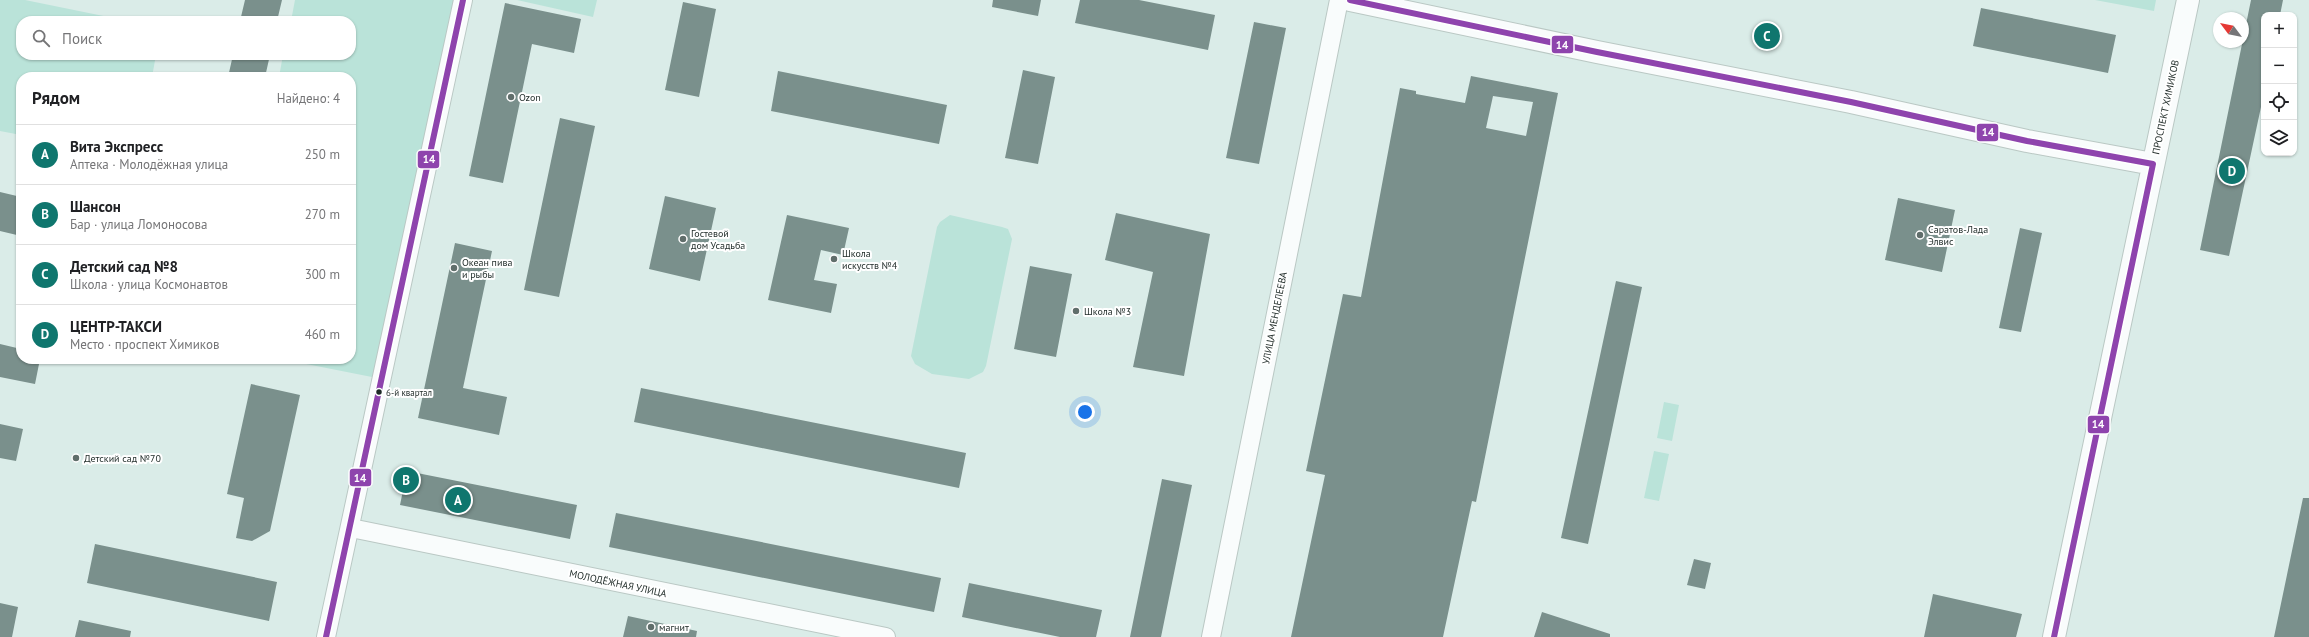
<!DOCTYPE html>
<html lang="ru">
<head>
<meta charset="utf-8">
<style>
	body { margin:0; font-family:"PT Sans",sans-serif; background:#f2f2f2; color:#202124 }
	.controls { position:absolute; right:12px; top:12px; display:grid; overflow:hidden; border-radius:8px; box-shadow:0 1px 3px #0004 }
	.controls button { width:36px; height:36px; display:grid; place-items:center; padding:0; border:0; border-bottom:1px solid #e0e0e0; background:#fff; color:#202124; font:20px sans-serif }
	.compass { position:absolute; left:2213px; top:12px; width:36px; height:36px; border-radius:50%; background:#fff; box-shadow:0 1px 3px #0004; rotate:302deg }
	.you { position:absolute; left:1085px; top:412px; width:14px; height:14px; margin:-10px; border:3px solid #fff; border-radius:50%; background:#1a73e8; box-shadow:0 0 0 6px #1a73e833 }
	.badge { display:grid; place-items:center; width:26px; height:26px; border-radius:50%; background:#0f766e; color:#fff; font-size:13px; font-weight:700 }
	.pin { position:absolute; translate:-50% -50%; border:2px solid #fff; box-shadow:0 1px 4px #0006 }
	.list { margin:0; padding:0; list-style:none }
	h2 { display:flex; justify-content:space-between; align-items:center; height:52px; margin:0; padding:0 16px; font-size:17px }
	h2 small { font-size:13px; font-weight:400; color:#757577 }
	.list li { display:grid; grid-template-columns:26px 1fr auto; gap:12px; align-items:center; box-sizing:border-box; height:60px; padding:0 16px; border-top:1px solid #e0e0e0 }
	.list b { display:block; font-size:15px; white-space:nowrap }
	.list p { margin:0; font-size:13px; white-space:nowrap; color:#757577 }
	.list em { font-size:13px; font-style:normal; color:#757577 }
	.icon { flex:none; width:22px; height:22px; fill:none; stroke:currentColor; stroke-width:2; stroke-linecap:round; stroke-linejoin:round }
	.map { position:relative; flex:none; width:2309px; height:637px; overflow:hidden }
	.search { position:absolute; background:#fff; box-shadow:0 1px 3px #0004; left:16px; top:16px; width:340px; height:44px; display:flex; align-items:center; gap:10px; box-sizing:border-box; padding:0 14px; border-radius:16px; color:#757577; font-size:15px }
	.panel { position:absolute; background:#fff; box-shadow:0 1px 3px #0004; left:16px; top:72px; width:340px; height:292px; border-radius:16px }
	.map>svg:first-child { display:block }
	.green { fill:#bae3d9 }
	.building { fill:#7a908c; fill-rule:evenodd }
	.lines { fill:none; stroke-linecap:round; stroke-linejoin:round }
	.street-casing { stroke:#bac8c4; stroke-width:20 }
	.secondary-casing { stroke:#bac8c4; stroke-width:24 }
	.street { stroke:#f9fcfc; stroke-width:18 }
	.secondary { stroke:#f9fcfc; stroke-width:22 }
	.bus-1-casing { stroke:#fff; stroke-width:9 }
	.bus-1 { stroke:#8e44ad; stroke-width:6 }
	.poi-dot { fill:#606e6b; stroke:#fff; stroke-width:1.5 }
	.bus-dot { fill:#1e2a27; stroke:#fff; stroke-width:1.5 }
	.labels { text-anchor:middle; stroke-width:4; stroke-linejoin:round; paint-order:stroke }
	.bus-label { font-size:9px; fill:#1e2a27; stroke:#fff; text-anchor:start }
	.poi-label { font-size:10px; fill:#1e2a27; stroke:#fff; text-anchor:start }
	.street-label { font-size:10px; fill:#1e2a27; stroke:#fff }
	.line-badge { stroke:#fff; stroke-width:1.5 }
	.badge-label { font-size:11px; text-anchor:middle; font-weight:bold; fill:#fff }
</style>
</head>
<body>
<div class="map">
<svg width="2309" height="637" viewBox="0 0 2309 637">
	<rect width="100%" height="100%" fill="#daece8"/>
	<!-- green -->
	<path class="green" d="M0 0H25L128 21H21V55H156L152 77H21V135L0 131Z
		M295 0H458L377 378 281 359H351V77H279L283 55H351V21H291Z
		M517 0H597L593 17Z
		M2095 0H2156L2154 11Z
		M950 215 1002 227 1008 229 1012 239 986 366 983 372 969 379 932 374 915 364 911 356 937 227 940 222Z
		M1664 402 1679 405 1672 441 1657 438Z
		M1654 451 1669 454 1659 501 1644 498Z"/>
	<!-- building -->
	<path class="building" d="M245 0H282L277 21H240Z
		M993 0H1041L1038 16 992 7Z
		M1080 0H1139L1215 15 1208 50 1075 23Z
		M2251 0H2283L2280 15H2264V93L2229 256 2200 250Z
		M683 2 716 9 699 97 665 90Z
		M505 3 581 19 574 53 532 44 503 183 469 176Z
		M1981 8 2116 35 2108 73 1973 46Z
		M1254 22 1286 28 1259 164 1226 158Z
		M233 55H270L265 77H228Z
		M1023 70 1055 77 1038 164 1005 158Z
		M778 71 947 105 939 144 771 111Z
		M1471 76 1558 93 1476 502 1472 501 1443 637H1291L1325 475 1306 471 1343 294 1361 297 1400 88 1416 91V94L1465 103ZM1493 96 1533 102 1526 136 1486 128Z
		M560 118 595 126 559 297 524 290Z
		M0 192 21 197V236L0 231Z
		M665 196 716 208 700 281 649 269Z
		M1898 198 1955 210 1942 272 1885 260Z
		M1116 213 1210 234 1184 376 1133 367 1153 272 1105 260Z
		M787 215 849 228 843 255 821 250 814 280 837 284 831 313 768 300Z
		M2020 228 2042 233 2021 332 1999 328Z
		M455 243 492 251 463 388 507 397 499 435 418 418Z
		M1030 266 1072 274 1056 357 1014 349Z
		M1616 281 1642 287 1588 544 1561 538Z
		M0 344 21 349V359H40L35 384 0 377Z
		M251 384 300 395 270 531 252 541 236 538 244 498 227 494Z
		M641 388 966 453 959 488 634 422Z
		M0 424 23 429 16 461 0 458Z
		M407 471 577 505 570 539 400 505Z
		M1162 479 1192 485 1161 637H1130Z
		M2303 498H2309V637H2274Z
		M616 513 941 578 934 612 609 547Z
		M95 544 277 582 269 621 87 583Z
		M1694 559 1711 563 1705 589 1687 585Z
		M969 583 1102 610 1096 637H1060L962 617Z
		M1933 594 2022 614 2016 637H1924Z
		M0 603 18 607 12 637H0Z
		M1542 612 1610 634V637H1534Z
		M628 616 697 631 696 637H623Z
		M79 620 131 631 130 637H75Z"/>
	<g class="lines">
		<defs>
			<path id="street" d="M351 528 886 637
				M326 637 463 0
				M1211 637 1339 0"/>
			<path id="secondary" d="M1350 0 1597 52 1851 102 2027 141 2153 164
				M2054 637 2188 0"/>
		</defs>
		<!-- street casing -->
		<use href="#street" class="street-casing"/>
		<!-- secondary casing -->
		<use href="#secondary" class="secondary-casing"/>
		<!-- street -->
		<use href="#street" class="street"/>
		<!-- secondary -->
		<use href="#secondary" class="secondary"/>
		<defs>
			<path id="bus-1" d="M1350 0 1597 52 1851 102 2027 141 2153 164 2054 637
				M326 637 463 0"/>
		</defs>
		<!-- bus-1 casing -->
		<use href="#bus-1" class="bus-1-casing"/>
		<!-- bus-1 -->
		<use href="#bus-1" class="bus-1"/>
	</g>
	<!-- markers -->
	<g class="poi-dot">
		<circle cx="511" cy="97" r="4"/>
		<circle cx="1920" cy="235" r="4"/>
		<circle cx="683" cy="239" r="4"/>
		<circle cx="834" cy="259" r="4"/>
		<circle cx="454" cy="268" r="4"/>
		<circle cx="1076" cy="311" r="4"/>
		<circle cx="76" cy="458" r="4"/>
		<circle cx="651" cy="627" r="4"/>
	</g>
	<circle class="bus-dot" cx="379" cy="392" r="3.5"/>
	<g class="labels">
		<!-- bus labels -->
		<g class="bus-label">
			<text x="386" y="396">6-й квартал</text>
		</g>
		<!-- poi labels -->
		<g class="poi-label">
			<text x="519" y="101">Ozon</text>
			<text x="1928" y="233">Саратов-Лада<tspan x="1928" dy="12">Элвис</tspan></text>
			<text x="691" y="237">Гостевой<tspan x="691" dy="12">дом Усадьба</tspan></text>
			<text x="842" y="257">Школа<tspan x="842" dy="12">искусств №4</tspan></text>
			<text x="462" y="266">Океан пива<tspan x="462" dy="12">и рыбы</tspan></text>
			<text x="1084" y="315">Школа №3</text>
			<text x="84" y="462">Детский сад №70</text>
			<text x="659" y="631">магнит</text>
		</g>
		<!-- street labels -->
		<g class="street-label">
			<text transform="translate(2165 107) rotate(-78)" y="4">ПРОСПЕКТ ХИМИКОВ</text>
			<text transform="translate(1274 318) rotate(-79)" y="4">УЛИЦА МЕНДЕЛЕЕВА</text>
			<text transform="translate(618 583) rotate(12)" y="4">МОЛОДЁЖНАЯ УЛИЦА</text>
		</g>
	</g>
	<g class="line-badge">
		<rect x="1551" y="35" width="23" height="19" rx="4" fill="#8e44ad"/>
		<rect x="1976" y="123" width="23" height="19" rx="4" fill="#8e44ad"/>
		<rect x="417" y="150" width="23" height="19" rx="4" fill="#8e44ad"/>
		<rect x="2087" y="415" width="23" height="19" rx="4" fill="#8e44ad"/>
		<rect x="349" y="468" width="23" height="19" rx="4" fill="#8e44ad"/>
	</g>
	<g class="badge-label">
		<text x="1562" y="49">14</text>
		<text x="1988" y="136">14</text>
		<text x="429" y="163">14</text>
		<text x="2098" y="428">14</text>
		<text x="360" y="482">14</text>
	</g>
</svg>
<div class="controls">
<button>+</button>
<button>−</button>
<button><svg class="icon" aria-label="locate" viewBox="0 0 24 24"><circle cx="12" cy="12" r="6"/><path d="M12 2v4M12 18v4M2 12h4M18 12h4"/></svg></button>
<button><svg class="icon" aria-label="layers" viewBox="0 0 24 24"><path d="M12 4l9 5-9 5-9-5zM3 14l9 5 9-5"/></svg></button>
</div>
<svg class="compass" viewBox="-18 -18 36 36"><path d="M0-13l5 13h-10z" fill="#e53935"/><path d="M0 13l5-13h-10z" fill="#757577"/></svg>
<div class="you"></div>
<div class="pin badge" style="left:458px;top:500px">A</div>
<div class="pin badge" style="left:406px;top:480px">B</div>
<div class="pin badge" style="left:1767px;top:36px">C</div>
<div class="pin badge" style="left:2232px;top:171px">D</div>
<div class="search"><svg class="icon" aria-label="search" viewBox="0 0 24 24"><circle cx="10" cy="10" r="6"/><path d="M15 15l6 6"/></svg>Поиск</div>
<section class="panel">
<h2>Рядом<small>Найдено: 4</small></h2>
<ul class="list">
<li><span class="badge">A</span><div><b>Вита Экспресс</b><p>Аптека · Молодёжная улица</p></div><em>250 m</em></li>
<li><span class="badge">B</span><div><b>Шансон</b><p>Бар · улица Ломоносова</p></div><em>270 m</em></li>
<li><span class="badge">C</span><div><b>Детский сад №8</b><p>Школа · улица Космонавтов</p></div><em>300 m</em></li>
<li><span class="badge">D</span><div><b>ЦЕНТР-ТАКСИ</b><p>Место · проспект Химиков</p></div><em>460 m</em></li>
</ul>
</section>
</div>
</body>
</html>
